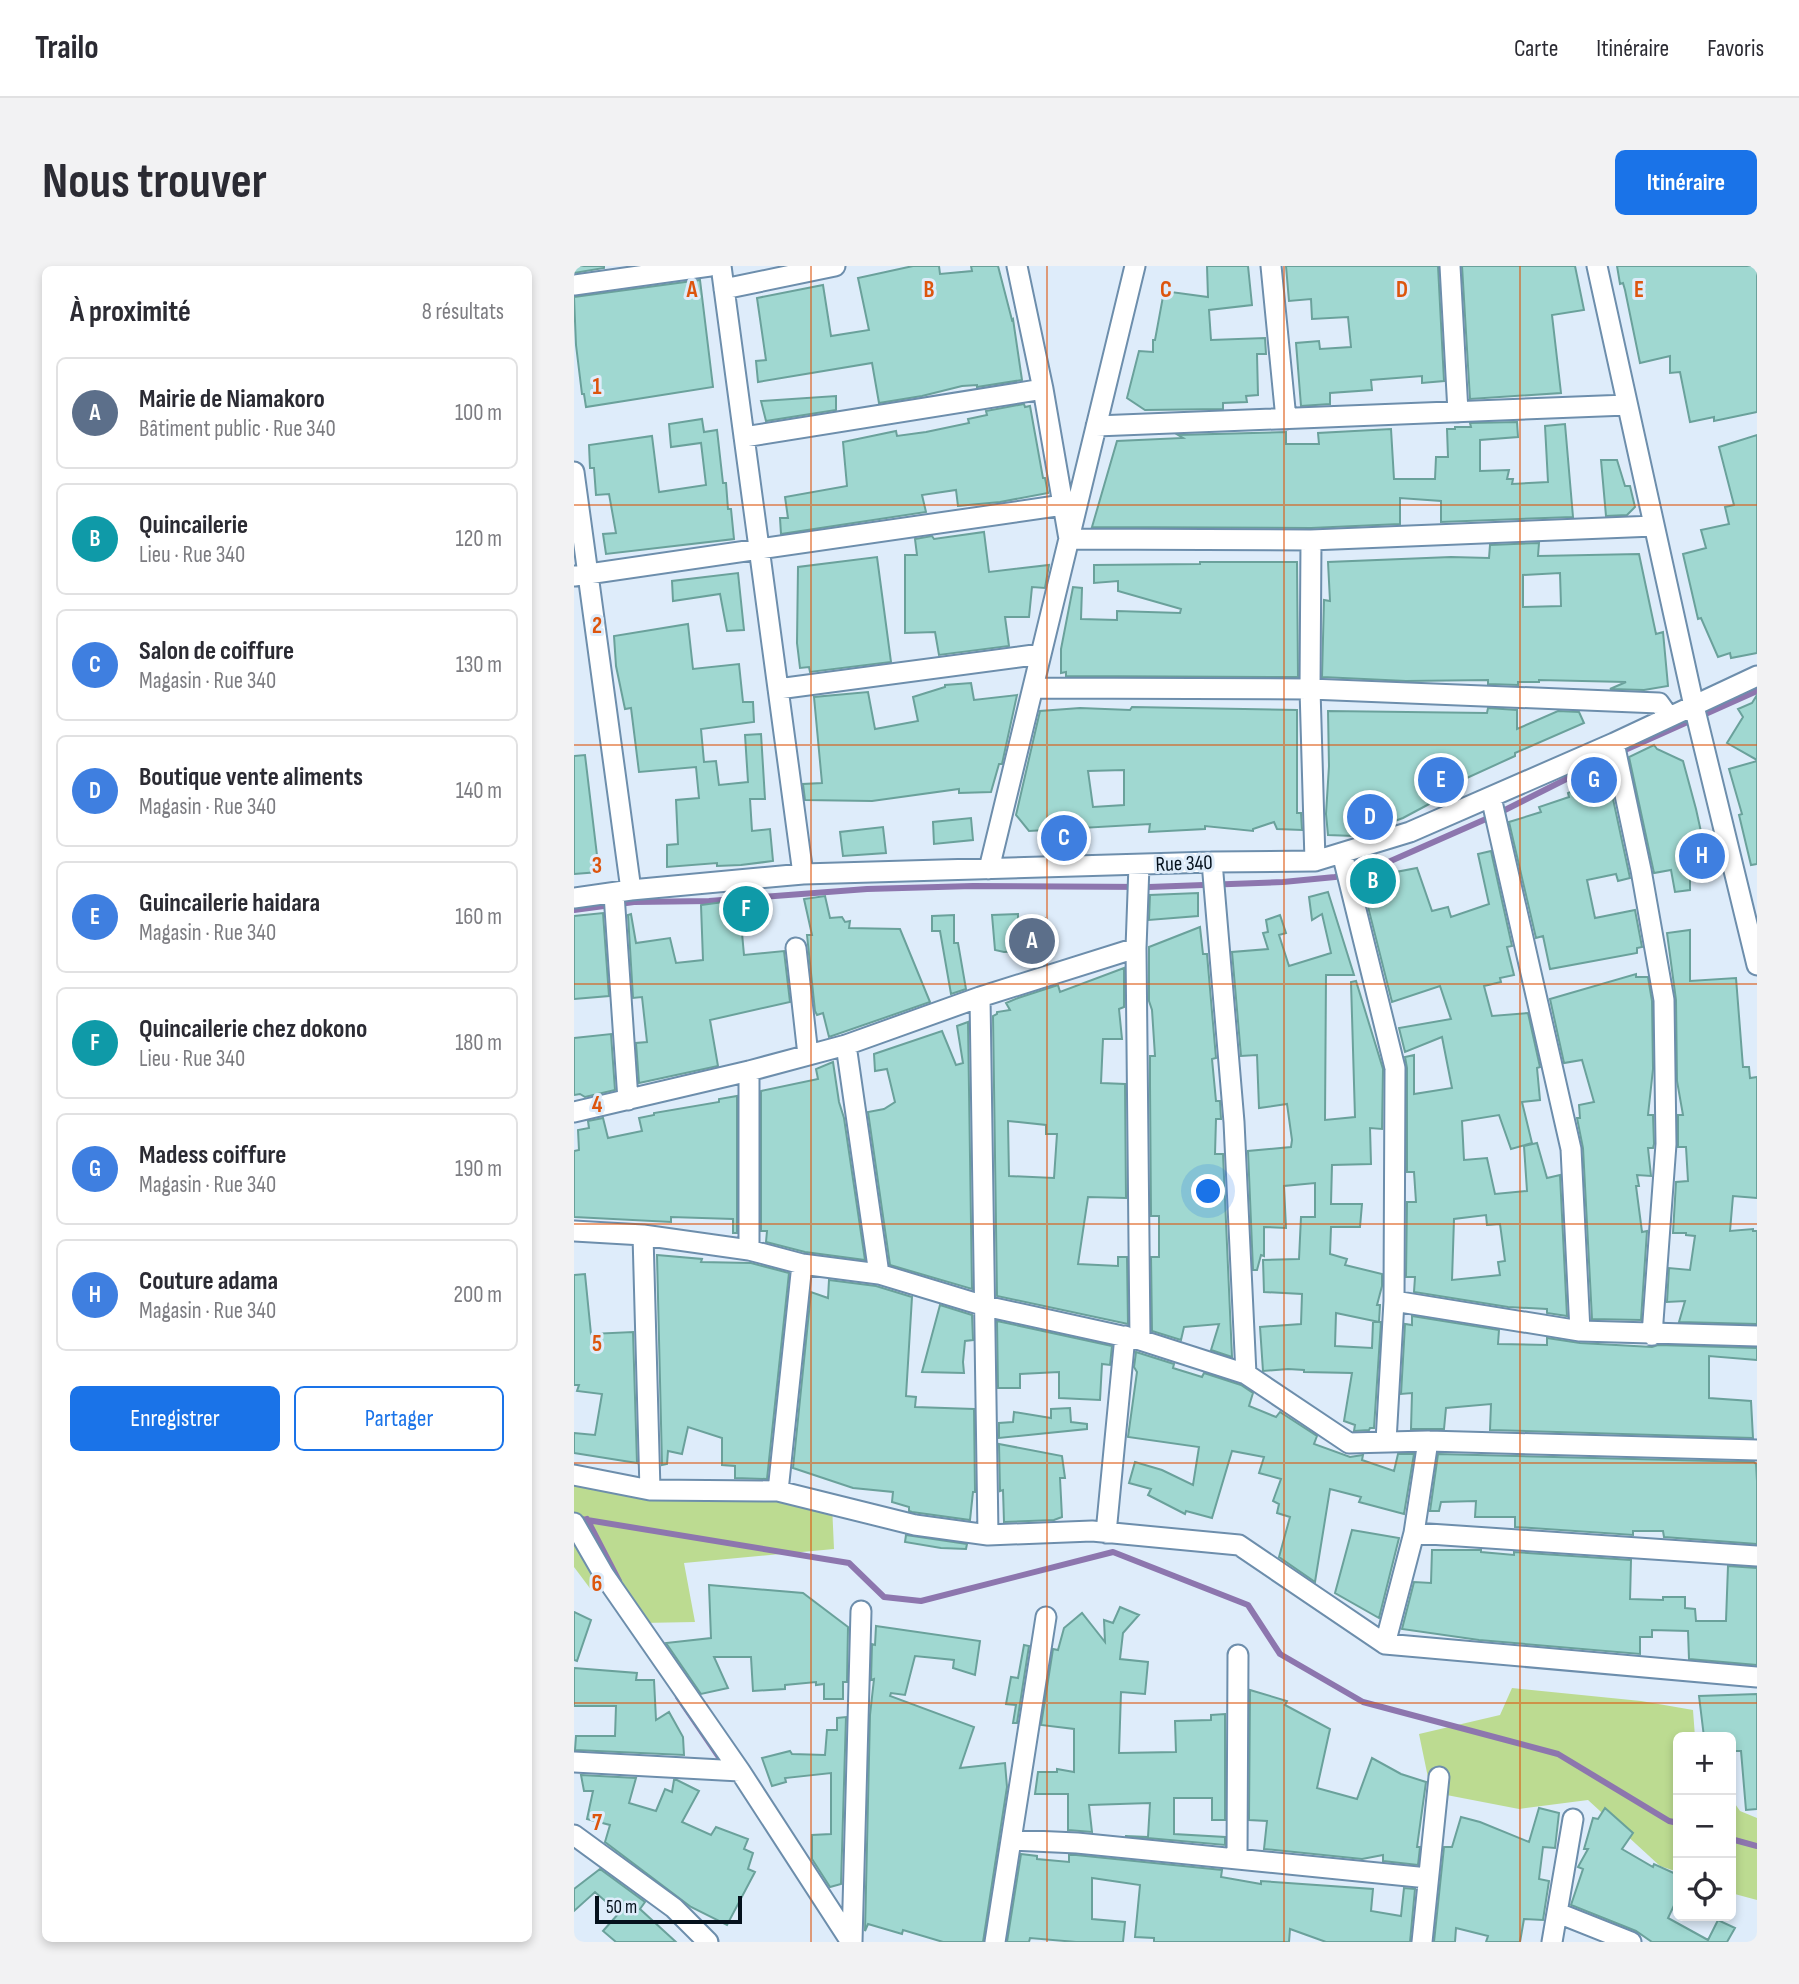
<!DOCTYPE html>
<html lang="fr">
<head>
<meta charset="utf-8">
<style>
	body { margin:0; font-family:"Sofia Sans Condensed",sans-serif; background:#f2f2f3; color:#2b2b33 }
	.controls { position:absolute; right:21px; bottom:21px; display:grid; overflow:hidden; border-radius:10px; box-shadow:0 4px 10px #0003 }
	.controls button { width:63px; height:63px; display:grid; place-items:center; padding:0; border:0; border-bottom:2px solid #e1e1e2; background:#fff; color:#2b2b33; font:35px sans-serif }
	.scale { position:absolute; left:21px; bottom:18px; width:147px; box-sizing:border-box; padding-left:7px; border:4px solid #05111c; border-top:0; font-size:19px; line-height:24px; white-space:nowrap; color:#05111c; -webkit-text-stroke:5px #deecfa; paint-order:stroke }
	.you { position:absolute; left:635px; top:926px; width:24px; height:24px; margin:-18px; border:5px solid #fff; border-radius:50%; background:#1a73e8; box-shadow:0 0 0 10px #1a73e833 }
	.badge { display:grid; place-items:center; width:46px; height:46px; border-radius:50%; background:#1a73e8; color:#fff; font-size:23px; font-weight:700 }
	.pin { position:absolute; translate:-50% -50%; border:4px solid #fff; box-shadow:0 2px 7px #0006 }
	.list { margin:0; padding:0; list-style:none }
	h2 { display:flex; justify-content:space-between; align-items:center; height:91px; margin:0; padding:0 28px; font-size:30px }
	h2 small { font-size:23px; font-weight:400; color:#7c7c81 }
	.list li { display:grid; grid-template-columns:46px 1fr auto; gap:21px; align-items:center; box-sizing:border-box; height:112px; margin:0 14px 14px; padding:0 14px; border:2px solid #e1e1e2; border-radius:10px }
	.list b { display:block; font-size:26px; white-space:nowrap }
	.list p { margin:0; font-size:23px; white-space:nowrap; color:#7c7c81 }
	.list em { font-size:23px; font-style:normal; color:#7c7c81 }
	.actions { display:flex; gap:14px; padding:21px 28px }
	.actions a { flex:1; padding:16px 0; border:2px solid #1a73e8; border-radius:10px; text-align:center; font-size:24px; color:#1a73e8 }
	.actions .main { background:#1a73e8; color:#fff }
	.icon { flex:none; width:38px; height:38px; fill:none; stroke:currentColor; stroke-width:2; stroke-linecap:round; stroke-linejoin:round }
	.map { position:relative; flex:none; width:1183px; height:1676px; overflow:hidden; border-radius:10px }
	header { display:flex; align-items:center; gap:42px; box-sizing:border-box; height:98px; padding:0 35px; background:#fff; border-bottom:2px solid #e1e1e2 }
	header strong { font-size:33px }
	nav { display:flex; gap:38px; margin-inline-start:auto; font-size:24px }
	.intro { display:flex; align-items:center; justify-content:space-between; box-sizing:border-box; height:168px; padding:0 42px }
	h1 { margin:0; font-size:49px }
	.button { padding:18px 32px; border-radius:10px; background:#1a73e8; color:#fff; font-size:24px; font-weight:700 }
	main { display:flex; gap:42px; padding:0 42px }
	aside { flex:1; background:#fff; border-radius:10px; box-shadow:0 4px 10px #0003 }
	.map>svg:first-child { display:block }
	.green { fill:#bcdb91 }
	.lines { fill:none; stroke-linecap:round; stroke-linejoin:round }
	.stream { stroke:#8d76ae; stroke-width:6 }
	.building { fill:#a0d8d1; stroke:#6aa19b; stroke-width:2; fill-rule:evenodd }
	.minor-casing { stroke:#6d8eac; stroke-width:23 }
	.minor { stroke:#fff; stroke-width:19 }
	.grid { fill:none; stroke:#dd550d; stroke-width:2; stroke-opacity:0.55 }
	.labels { text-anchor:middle; stroke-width:6; stroke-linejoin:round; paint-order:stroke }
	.street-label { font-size:21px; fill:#05111c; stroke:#deecfa }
	.grid-label { font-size:23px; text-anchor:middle; font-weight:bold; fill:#dd550d; stroke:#deecfa; stroke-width:6; stroke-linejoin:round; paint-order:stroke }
</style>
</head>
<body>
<header>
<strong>Trailo</strong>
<nav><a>Carte</a><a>Itinéraire</a><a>Favoris</a></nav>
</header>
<div class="intro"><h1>Nous trouver</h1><a class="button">Itinéraire</a></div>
<main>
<aside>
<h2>À proximité<small>8 résultats</small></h2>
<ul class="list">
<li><span class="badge" style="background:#5c6f8a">A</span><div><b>Mairie de Niamakoro</b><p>Bâtiment public · Rue 340</p></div><em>100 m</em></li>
<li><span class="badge" style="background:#0f9aa8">B</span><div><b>Quincailerie</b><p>Lieu · Rue 340</p></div><em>120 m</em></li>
<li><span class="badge" style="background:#3f7fe0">C</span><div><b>Salon de coiffure</b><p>Magasin · Rue 340</p></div><em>130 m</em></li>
<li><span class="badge" style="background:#3f7fe0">D</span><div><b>Boutique vente aliments</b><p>Magasin · Rue 340</p></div><em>140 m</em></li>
<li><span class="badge" style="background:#3f7fe0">E</span><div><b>Guincailerie haidara</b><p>Magasin · Rue 340</p></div><em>160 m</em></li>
<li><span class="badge" style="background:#0f9aa8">F</span><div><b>Quincailerie chez dokono</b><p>Lieu · Rue 340</p></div><em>180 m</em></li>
<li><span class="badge" style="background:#3f7fe0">G</span><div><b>Madess coiffure</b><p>Magasin · Rue 340</p></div><em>190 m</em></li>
<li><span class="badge" style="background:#3f7fe0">H</span><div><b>Couture adama</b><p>Magasin · Rue 340</p></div><em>200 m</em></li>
</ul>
<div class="actions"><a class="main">Enregistrer</a><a>Partager</a></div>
</aside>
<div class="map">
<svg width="1183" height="1676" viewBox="0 0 1183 1676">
	<rect width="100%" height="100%" fill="#deecfa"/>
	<!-- green -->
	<path class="green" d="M0 1220 258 1238 260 1283 110 1297 121 1356 67 1357 47 1323 18 1325 0 1301Z
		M938 1422 1067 1435 1119 1444 1121 1471H1104V1606L1086 1600 1014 1534 945 1543 857 1526 845 1468 926 1449Z
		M1157 1532 1166 1545 1183 1552V1634L1157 1627Z"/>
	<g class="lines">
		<!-- stream -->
		<path class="stream" d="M0 644 60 636 135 635 293 623 399 620 575 621 709 616 761 611 803 601 921 549 1042 488 1183 425
			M1 1252 275 1297 310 1331 347 1335 539 1286 674 1339 706 1388 789 1436 984 1488 1095 1555 1104 1557
			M13 1253 45 1315
			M104 1431 151 1500
			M1157 1573 1183 1580"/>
	</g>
	<!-- building -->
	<path class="building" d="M0 0H30V2L0 7Z
		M339 0H365L366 8 398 5 397 0H424L438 54 439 53 448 114 403 121V119L388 120 348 130 305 137 298 97 184 116 182 95 192 94 183 32 249 19 257 70 295 64 284 12Z
		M633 0H674L678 39 635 44 637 74 691 72 692 88H683L684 129 672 130 673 136 649 137V143L571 144 553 132 565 85 579 86V74H581L590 25 634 31Z
		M712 0H864L870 115 848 117V110L797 114 798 124 756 127V138L727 140 722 77 745 75 746 83 777 81 774 51 738 53 737 33 715 35Z
		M888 0H1001L1010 44 978 49 987 127 896 133Z
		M1043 0H1183V146L1140 155V151L1116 156 1106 106 1096 107V90L1066 97 1051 24 1049 17 1046 18Z
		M126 14 139 121 12 141 10 128H8L2 79 0 31Z
		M262 130V144L192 155 187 135Z
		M450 138 451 141 456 140 469 212H471L474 227 426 236 384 240 382 224 348 229 352 246 207 268 206 252H214L211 231 273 220 269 176 322 165 323 170 352 166 395 157 394 153 413 149 412 145Z
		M128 153 130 166 143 164 149 217H152L154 243H157L160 273 32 288 29 268 42 267 35 228 22 229 20 202H16L15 179 78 170 85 226 132 219 127 177 97 181 95 158Z
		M943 156 944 171 906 174V205L935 204 933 213H939L938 218 974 216 971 160 991 158 999 251 867 256V235L826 232V258L737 262 518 261 543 175 609 172 604 169 712 166V178H745L744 167 817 163 820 213H861L862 191H874L873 163H881V161H897L896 157Z
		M1183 169V387L1157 392 1156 387 1144 391 1127 352 1124 353 1109 288 1132 282 1127 264 1155 258 1151 241 1160 239 1145 181Z
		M1027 194H1043L1051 220H1056L1061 241 1053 249 1032 250Z
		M410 266 415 306 475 299 471 322 458 321 455 351H431L435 380 365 389 361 366 331 367V289H343L341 273 358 270 360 273Z
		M965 277 964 290 1065 288 1082 368 1089 366 1094 420 1070 424 1036 423 1052 416 965 414V416H944V419L914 418V414L832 415 748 411 750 334 756 335 754 296 877 291 915 292 916 279ZM986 307 987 340 949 341V309Z
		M303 291 317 396 236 406 235 401 226 402 223 377 224 301Z
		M626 296H723L724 411 492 410V406L487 407V383L499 321 508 322 507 353 543 354V345L606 347 607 343 544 325V315L520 317V299L626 298Z
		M164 307 170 364 153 365 146 328 99 335 98 315Z
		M114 358 119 403 165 398 169 436H179L180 456 127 463 130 496 142 495 145 519 174 516 171 469 187 468 191 533H176L178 565 196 563 199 595 167 599 143 600V597L93 601V579L104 578 102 534 125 532 122 501 65 506 57 442 51 443 42 400 40 370Z
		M397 417 400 434 443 429 428 498H425L417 526 385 527V523L298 535 231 534 229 518 248 517 240 431 294 426 301 463 344 455 339 431 371 421V419Z
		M1183 429V494L1153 477 1169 451 1164 443 1178 437Z
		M558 441 723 444V547H727L728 564 703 563 700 556 679 563V565L631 560V563L575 566 576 558 455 565 442 549 466 445 506 442 556 444ZM550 504V539L519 541 514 505Z
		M914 442 943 444V463L984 445 1005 446 1010 457 941 487V490L884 516 887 521 829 552 780 570 754 569 752 548 755 500 754 445 913 447Z
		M1080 479 1083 483 1109 495 1122 543 1133 593 1116 595V624L1101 626 1097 604 1080 607 1055 491Z
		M11 489 25 606 0 608V490Z
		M1183 495V598L1177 599 1165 549 1168 548 1155 503Z
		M1033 505 1056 612 1044 615 1042 608 1013 614 1021 652 1061 644 1068 681 1063 682V687L976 703 969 670 962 672 935 556 967 546 965 541 995 531 994 527 1011 519 1009 512Z
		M397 552 399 574 360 578 359 556Z
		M309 561 312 587 269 590 266 566Z
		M917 585 938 680 933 681 940 709 926 712 927 716 910 720 918 750 954 747 966 801 963 802 966 834 948 836 958 877 937 883 925 849 888 855 890 894 913 892 921 928 953 925 950 880 963 877 973 912 986 909 993 1050 973 1047V1043L934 1041 840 1026 841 1011H832L833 936H842L840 906H833V802L831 791 840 789V828L878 822 868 771 831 786 825 762 877 753 866 720 818 736 788 617 799 613 795 591 802 589 811 608 843 602 858 645 874 641 877 651 915 638 904 588ZM912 949 913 959 926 958 931 995 924 996 926 1009 878 1014 880 953Z
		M754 626 780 709H752L751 854 781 851 777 716 782 715 809 803 808 863 796 862 797 898 758 899 757 938H788L786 961H757L756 988 773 993 771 999 808 1008V1020L803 1039H806L805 1056 762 1047 761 1080 798 1082 799 1056H807L800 1162H796L795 1164 780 1165 781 1159 770 1155 778 1107 730 1106V1104L714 1103 689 1105 686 1061 727 1058 728 1028 690 1026 689 994 725 993 727 951H741V917L710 920 712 962 690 961V990L687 989 683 1004H679L674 885 717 881 718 874 713 838 685 842 683 789 667 790 658 686 694 683 689 667 694 666 692 654 706 649 712 667 705 669 715 700 757 687 748 648 738 654 735 631Z
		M624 627V650L575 654 576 629Z
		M251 630 256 652 268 651 271 656 276 655 275 662 326 663 356 736 255 771 249 747 243 749 241 745 233 669H238L230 633Z
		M165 634 170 689 210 685 216 736 136 754 144 800 65 817 62 777 73 776 68 731 59 732 54 649 57 648 62 677 96 672 102 697 129 694 127 639Z
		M29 647 35 730 0 733V650Z
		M444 648V652H471L475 683 430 686 421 684 418 649Z
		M380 649V677H384L392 723 377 728 366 665H358V650Z
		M626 661 629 688H633L642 792 638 793 642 835H646L647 853H642L641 888H649L658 1091 637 1084 645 1058 610 1061 607 1074 578 1065 577 991H585V950H577L576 820V790H581L578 744 575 735V681Z
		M1116 664V715L1162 712 1169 801H1175L1176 812 1183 811V932L1159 930 1156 965 1179 963V965H1183V1058L1105 1056 1111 1035 1093 1036 1095 1002 1116 1004 1121 970 1112 969V967H1099L1102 916 1114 915 1112 881H1104V849H1109L1103 815 1102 734 1093 667Z
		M550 702V741L545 743 548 773H529L527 817 551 818 552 932 514 931 504 998 544 1000V991H553L554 1058 423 1030 419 750 423 748V746L436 744 432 737 444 732 484 719 486 726ZM434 855 472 859V868H483L480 912 435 910Z
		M1062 708V711H1074L1078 735 1079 803 1074 849H1079L1080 878 1079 882H1074L1077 910 1063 909 1065 920H1062L1068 966 1073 965 1067 1054 1018 1053 1009 882 1003 852H1006L1005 839 1020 836 1008 794 990 797 976 733Z
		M394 756 398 1023 316 999 294 846 310 843 321 836 313 803 301 805 300 788 368 765 382 799 389 797 383 760Z
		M37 768 41 824 11 831 6 828 0 829V772Z
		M259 796 265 836 270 852 291 994 231 986 192 976 193 965H187V825L244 813 242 803Z
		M163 830V967H159V953L97 951V956L0 951V885L5 884 4 864 15 862 14 855 29 852 34 872 68 865 65 852 80 849V847L145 836V833Z
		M83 989 128 993 127 996 177 997 215 1007 193 1213 161 1212V1200L148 1199V1172L114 1161 108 1188 94 1185 93 1198 88 1199Z
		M11 1008 17 1068 59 1066 63 1197 0 1187V1167L21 1169 28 1128 3 1125 5 1119H0V1009Z
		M255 1014 302 1020 338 1031 332 1130 342 1131 341 1141 400 1143 401 1226H399L396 1254 338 1246 335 1245V1241L318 1236 319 1226 279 1222 219 1202 237 1026 254 1032Z
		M366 1039 398 1049 399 1074 391 1075 389 1096 390 1107 348 1106Z
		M838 1050 925 1064 924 1078 973 1079V1072L1006 1077 1078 1081 1084 1079 1183 1082V1094L1135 1090V1132L1177 1135 1179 1172 916 1164 917 1138 872 1142 870 1163H837L838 1127 827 1128 831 1058 838 1059Z
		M423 1055 538 1080 536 1099 528 1098 526 1134 485 1132V1106L446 1108V1122H424Z
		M562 1086 600 1098 599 1102 628 1111 630 1107 667 1119 679 1127 675 1140 702 1151 706 1146 743 1170 740 1178 776 1191 789 1189 788 1194 820 1205 824 1188H840L830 1248 785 1236 787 1231 756 1223 741 1316 705 1291 716 1251 703 1247 705 1238 699 1235 707 1213 685 1207 690 1191 658 1185 638 1252 612 1245 611 1248 574 1229 577 1223 555 1217 561 1196 588 1204 619 1219 625 1181 554 1171 563 1106 560 1101Z
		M496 1142 497 1156 513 1158V1163L425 1172V1157L439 1156 440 1146 477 1152V1143Z
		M425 1178 488 1190 491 1212H486L488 1251 480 1254 430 1256 429 1224 426 1225Z
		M864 1188 1180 1196 1182 1198 1183 1215V1278L1090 1271 1089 1265H1059V1269L941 1261V1251H901L902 1235 867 1236 865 1245H856Z
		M778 1264 825 1272 805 1352 761 1327Z
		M332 1269 393 1278 392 1283 367 1282 331 1276Z
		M858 1284H907V1286L940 1289V1286L1057 1294 1056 1333 1089 1334V1331H1111V1342L1121 1343 1122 1355H1152L1154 1300 1183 1302V1399L1115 1393 1114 1365 1078 1364V1371H1066V1388L905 1374 828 1363 840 1316 857 1317Z
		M135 1319 229 1327 274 1361 273 1416H269V1433H250V1418L242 1419V1416L211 1419V1423L179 1425 177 1391H140L154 1422 127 1428 92 1377 137 1372Z
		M546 1341 565 1349 549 1367 546 1393 574 1396 571 1428 547 1426 545 1487 602 1486 601 1455 637 1454V1449L651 1448V1554H638V1532H600V1568L651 1571V1579L551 1570 574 1571 576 1537 515 1539 518 1566 494 1564V1528H461L464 1506H483V1503L500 1506V1463L467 1459 479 1383 484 1384 490 1362 508 1347 531 1376 530 1354 539 1357Z
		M0 1346 17 1354 3 1395 0 1394Z
		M302 1360 406 1375 401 1409 379 1402 380 1394 341 1390 331 1429 317 1427 316 1430 400 1461 386 1502 431 1497 433 1521 409 1676H369L329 1664 328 1668 294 1658 291 1665 296 1449 300 1413 297 1414 298 1378 301 1379Z
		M450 1379 455 1380 443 1457H439L442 1439 432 1438 437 1411 444 1412Z
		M0 1402 63 1407 62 1414H80L82 1454 95 1446 109 1471 110 1489 1 1484 2 1470H41L42 1440H0Z
		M676 1424 713 1435 711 1439 756 1463 743 1522 783 1533 798 1492 827 1508 852 1516 843 1581H846L844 1599 809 1595V1589L788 1593 690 1583 693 1555 675 1554Z
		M1183 1428V1543L1172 1544 1167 1485H1157V1471H1130L1125 1430Z
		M272 1451 267 1618 256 1621 238 1593V1569L257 1568V1507L211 1512 212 1516 198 1520 188 1492 216 1485 218 1488 251 1489 253 1464H263V1452Z
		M7 1509 62 1512 55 1537 82 1545 91 1523 98 1526 100 1514H103L125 1525 108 1556 137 1569 142 1561 174 1573 170 1583 179 1587 174 1603 181 1606 153 1659 117 1641 31 1576 36 1559 13 1553 19 1525H10Z
		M965 1542 985 1547 981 1582 969 1581 965 1613 975 1615 969 1654 950 1653 946 1676H912L914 1670 882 1662 881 1676H860L870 1581H878L887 1551 906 1556 955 1576Z
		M1031 1542 1059 1567 1048 1583 1079 1601 1080 1598 1104 1609V1631L1094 1652 1134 1674 1144 1654 1161 1662 1153 1676H1078L1062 1665 997 1639 1009 1603 1004 1601 1014 1583H1010L1019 1552 1024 1553Z
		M447 1588 463 1590V1593L495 1596V1589H502L648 1604 647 1611 687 1618V1615L799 1623 797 1645 827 1650 830 1622 841 1623 836 1676H752L716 1663 715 1676H580V1672L561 1671 566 1619 518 1612V1653L551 1656 549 1676H502L456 1672 455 1676H433Z
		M26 1603 71 1636 66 1643 102 1676H42L29 1665 45 1647 21 1626 0 1645V1623Z"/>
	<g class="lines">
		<defs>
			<path id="minor" d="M147 0 229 608
				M443 0 469 123 495 273 737 274 1080 260
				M697 0 712 153
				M876 0 884 146
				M1023 0 1120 440 1183 699
				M0 19 136 0
				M150 23 261 0
				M522 160 1053 139
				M170 171 469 123
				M0 206 57 624
				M737 274 736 423 741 595
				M0 310 489 239
				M459 422 736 423 1085 437 1095 451
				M204 423 467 388
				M1040 477 1067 604 1090 734 1092 878 1078 1069
				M917 531 997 883 1006 1065
				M768 587 821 802 820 1035 812 1175
				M638 596 660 856 672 1108
				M415 603 561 0
				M40 628 54 834
				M0 632 57 624 229 608 638 596 741 595 836 566 1040 477 1183 410
				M222 682 234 789
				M562 682 565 599
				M272 779 305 1008
				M175 805V984
				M0 846 175 805 272 779 406 731 562 682 566 1074
				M0 965 69 969 175 984 228 998 305 1008 411 1040 566 1074 672 1108 775 1177 854 1175 1183 1184
				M69 969 76 1224
				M820 1035 1006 1065 1183 1070
				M0 1209 76 1224 204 1225 341 1259 414 1269 406 731
				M204 1225 228 998
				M0 1257 30 1309 166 1505 277 1676
				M532 1267 551 1070
				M840 1267 1183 1290
				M414 1269 518 1265 665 1279 811 1378 1183 1411
				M811 1378 840 1267 854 1175
				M0 1496 166 1505
				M0 1569 100 1642 134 1676
				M438 1574 503 1577 854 1612
				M663 1593 664 1389
				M984 1647 1057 1676
				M278 1676 287 1345
				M421 1676 472 1351
				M848 1676 865 1511
				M978 1676 999 1553"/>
		</defs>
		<!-- minor casing -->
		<use href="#minor" class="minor-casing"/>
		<!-- minor -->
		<use href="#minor" class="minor"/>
	</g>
	<!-- grid -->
	<path class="grid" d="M237 0V1676M473 0V1676M710 0V1676M946 0V1676M0 239H1183M0 479H1183M0 718H1183M0 958H1183M0 1197H1183M0 1437H1183"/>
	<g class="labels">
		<!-- street labels -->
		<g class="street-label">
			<text transform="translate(610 597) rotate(-2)" y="7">Rue 340</text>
		</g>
	</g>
	<g class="grid-label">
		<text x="118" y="31">A</text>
		<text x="355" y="31">B</text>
		<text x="592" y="31">C</text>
		<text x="828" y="31">D</text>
		<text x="1065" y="31">E</text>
		<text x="23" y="128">1</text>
		<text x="23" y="367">2</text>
		<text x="23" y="607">3</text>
		<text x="23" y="846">4</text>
		<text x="23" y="1085">5</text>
		<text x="23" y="1325">6</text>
		<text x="23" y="1564">7</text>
	</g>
</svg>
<div class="controls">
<button>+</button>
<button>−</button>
<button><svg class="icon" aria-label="locate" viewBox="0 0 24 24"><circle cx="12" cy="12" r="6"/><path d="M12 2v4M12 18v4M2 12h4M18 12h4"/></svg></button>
</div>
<div class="scale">50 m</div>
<div class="you"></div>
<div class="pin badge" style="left:458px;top:675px;background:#5c6f8a">A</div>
<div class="pin badge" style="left:799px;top:615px;background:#0f9aa8">B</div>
<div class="pin badge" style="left:490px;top:572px;background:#3f7fe0">C</div>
<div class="pin badge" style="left:796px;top:551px;background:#3f7fe0">D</div>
<div class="pin badge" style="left:867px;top:514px;background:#3f7fe0">E</div>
<div class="pin badge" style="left:172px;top:643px;background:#0f9aa8">F</div>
<div class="pin badge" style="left:1020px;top:514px;background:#3f7fe0">G</div>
<div class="pin badge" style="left:1128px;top:590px;background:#3f7fe0">H</div>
</div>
</main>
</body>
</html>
